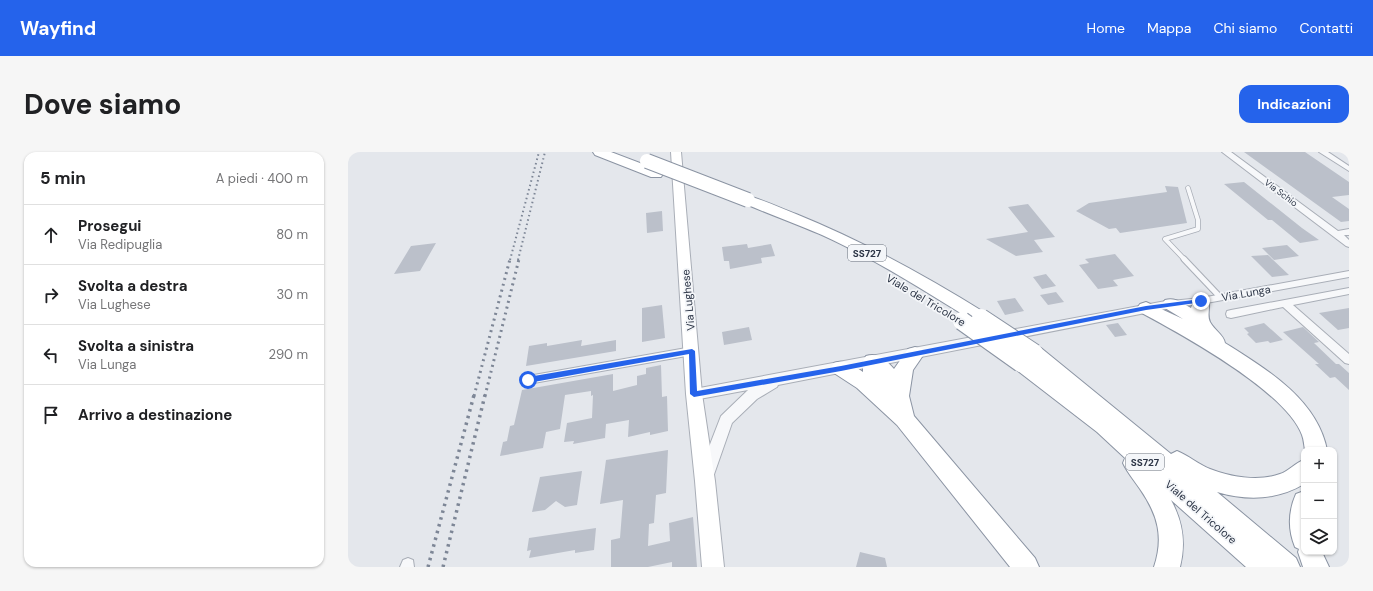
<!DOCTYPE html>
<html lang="it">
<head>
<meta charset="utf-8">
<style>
	body { margin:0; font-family:"DM Sans",sans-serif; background:#f6f6f6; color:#202124 }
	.controls { position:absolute; right:12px; bottom:12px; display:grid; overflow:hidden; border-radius:8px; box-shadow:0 1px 3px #0004 }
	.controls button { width:36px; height:36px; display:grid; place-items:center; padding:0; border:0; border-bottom:1px solid #e0e0e0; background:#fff; color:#202124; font:20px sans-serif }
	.stop { position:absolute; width:12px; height:12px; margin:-9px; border:3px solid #2563eb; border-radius:50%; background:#fff }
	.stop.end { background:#2563eb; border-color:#fff; box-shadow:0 1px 4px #0008 }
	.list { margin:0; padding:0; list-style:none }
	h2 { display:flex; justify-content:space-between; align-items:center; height:52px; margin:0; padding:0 16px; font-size:17px }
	h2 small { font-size:13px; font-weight:400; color:#757577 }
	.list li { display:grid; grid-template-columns:26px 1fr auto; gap:12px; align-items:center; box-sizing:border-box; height:60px; padding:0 16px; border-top:1px solid #e0e0e0 }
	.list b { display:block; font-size:15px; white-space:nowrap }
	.list p { margin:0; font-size:13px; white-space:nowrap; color:#757577 }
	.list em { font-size:13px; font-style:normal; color:#757577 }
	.icon { flex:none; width:22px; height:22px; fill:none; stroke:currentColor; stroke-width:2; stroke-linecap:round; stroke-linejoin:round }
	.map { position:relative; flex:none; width:1001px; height:415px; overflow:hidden; border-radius:12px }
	header { display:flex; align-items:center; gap:24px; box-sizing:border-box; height:56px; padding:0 20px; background:#2563eb; color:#fff }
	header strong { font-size:19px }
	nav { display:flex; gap:22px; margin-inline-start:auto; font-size:14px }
	.intro { display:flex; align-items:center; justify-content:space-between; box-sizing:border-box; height:96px; padding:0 24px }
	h1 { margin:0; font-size:28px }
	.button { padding:10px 18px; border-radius:12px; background:#2563eb; color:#fff; font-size:14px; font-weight:700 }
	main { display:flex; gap:24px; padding:0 24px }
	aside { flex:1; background:#fff; border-radius:12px; box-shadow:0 1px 3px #0004 }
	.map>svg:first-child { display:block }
	.building { fill:#bbc0ca }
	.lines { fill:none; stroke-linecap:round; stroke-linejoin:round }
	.service-far1-casing { stroke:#a9aeb7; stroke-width:5.5 }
	.service-casing { stroke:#a9aeb7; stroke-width:7 }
	.minor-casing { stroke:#a9aeb7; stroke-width:2 }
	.tertiary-casing { stroke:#a9aeb7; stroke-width:2 }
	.secondary-casing { stroke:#a9aeb7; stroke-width:2 }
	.trunk-casing { stroke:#8b94a3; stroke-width:2 }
	.service-far1 { stroke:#f7f8fa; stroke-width:4 }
	.service { stroke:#f7f8fa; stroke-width:5 }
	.minor { fill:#f7f8fa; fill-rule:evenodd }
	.tertiary { fill:#f7f8fa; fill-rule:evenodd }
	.secondary { fill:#fff; fill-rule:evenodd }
	.trunk { fill:#fff; fill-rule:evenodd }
	.rail-far2 { stroke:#7d8696; stroke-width:2; stroke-dasharray:1.5 3; stroke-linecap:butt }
	.rail-far1 { stroke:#7d8696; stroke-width:3; stroke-dasharray:2 4; stroke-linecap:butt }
	.rail { stroke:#7d8696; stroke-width:3.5; stroke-dasharray:2.5 4.5; stroke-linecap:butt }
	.trunk-bridge-far1-casing { stroke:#8b94a3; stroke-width:16; stroke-linecap:butt }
	.trunk-bridge-casing { stroke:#8b94a3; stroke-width:20; stroke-linecap:butt }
	.trunk-bridge-far1 { stroke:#fff; stroke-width:14 }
	.trunk-bridge { stroke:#fff; stroke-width:18 }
	.route { fill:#2563eb }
	.labels { text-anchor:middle; stroke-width:3.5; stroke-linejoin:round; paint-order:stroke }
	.far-street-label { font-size:9px; fill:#2b3445; stroke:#f4f6f9 }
	.shield { fill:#f4f6f9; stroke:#676e7b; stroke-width:1 }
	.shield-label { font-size:10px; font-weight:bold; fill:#2b3445 }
	.street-label { font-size:11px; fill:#2b3445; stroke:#f4f6f9 }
</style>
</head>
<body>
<header>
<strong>Wayfind</strong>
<nav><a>Home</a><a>Mappa</a><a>Chi siamo</a><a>Contatti</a></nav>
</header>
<div class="intro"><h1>Dove siamo</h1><a class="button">Indicazioni</a></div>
<main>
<aside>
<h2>5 min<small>A piedi · 400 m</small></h2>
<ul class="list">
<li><svg class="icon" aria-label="ahead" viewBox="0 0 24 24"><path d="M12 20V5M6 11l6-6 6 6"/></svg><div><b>Prosegui</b><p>Via Redipuglia</p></div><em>80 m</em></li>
<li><svg class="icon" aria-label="right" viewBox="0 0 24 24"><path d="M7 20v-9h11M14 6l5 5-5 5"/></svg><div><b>Svolta a destra</b><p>Via Lughese</p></div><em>30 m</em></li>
<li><svg class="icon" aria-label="left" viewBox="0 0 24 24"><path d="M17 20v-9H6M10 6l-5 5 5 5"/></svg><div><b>Svolta a sinistra</b><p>Via Lunga</p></div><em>290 m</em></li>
<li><svg class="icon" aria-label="arrive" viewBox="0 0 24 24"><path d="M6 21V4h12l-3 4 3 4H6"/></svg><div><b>Arrivo a destinazione</b></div></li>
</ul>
</aside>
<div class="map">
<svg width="1001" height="415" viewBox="0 0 1001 415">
	<rect width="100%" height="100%" fill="#e4e7ec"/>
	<!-- building -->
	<path class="building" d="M896 0H957L1001 30V43L984 45 1001 57V69L993 70Z
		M896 30 954 76 971 88 952 91 924 68H920L876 32Z
		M817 34 830 35 839 71 772 81 768 76 761 77 728 59 741 51 819 40Z
		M680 52 707 85 686 88 695 100 668 104 638 87 680 80 660 55Z
		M314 59 315 79 299 81 298 61Z
		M88 91 72 119 46 122 63 94Z
		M399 92 400 96 423 92 427 104 413 106 414 111 382 117 381 109H376L374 95Z
		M939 93 951 104 926 108 914 96Z
		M767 102 786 124 765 128 770 134 750 137 731 113 741 111 737 107Z
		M920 103 941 123 924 125 903 104Z
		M698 122 708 134 694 137 685 125Z
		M708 140 716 150 700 153 692 143Z
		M667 146 676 159 657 163 649 149Z
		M314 153 317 186 294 190V156Z
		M1001 156V176L990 178 971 161Z
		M770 171 779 183 767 185 758 173Z
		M916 171 935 188 922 191 920 189 908 191 899 182 901 181 896 176Z
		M401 175 404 188 376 193 374 180Z
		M955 175 971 190 966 191 988 212H991L1001 221V238L987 225 982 226 967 212H971L935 180Z
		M234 188 233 194 268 188V199L178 214 181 194 199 191V194Z
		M313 213 314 245 319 244 320 279 302 283V280L280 285 281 268 258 272 257 286 225 292 226 289 216 290 219 271 244 266 245 243 243 244V239L217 243 212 277 198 280 195 296 152 304 155 290 159 289 162 274 166 273 174 238 265 222V239L289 233V224L298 222V216Z
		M320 298 318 341 308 343 306 371 301 372 300 394 322 389 321 371 345 365 349 415H324V410L300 415H263V388L272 386 275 348 252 352 258 308Z
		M234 319 229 353 217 355 208 349 197 358 184 360 192 325Z
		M248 376 246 398 227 401V398L181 406 183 398 179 399 181 386Z
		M512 400 537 406 539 415H508Z"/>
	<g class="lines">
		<defs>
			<path id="service-far1" d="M837 108 817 87 850 77V68L840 36"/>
			<path id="service" d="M836 107 872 145"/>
			<path id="minor" d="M874 0H883L990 79 1001 77V83H996L1001 88V95L998 94Z
				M971 0H980L1001 14V19Z
				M1001 119V125L853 152 823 155 818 152 823 149 853 146Z
				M1001 136V142L945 153 1001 202V212L997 211 935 155 883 166 879 165 878 162 879 159 883 158Z
				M344 195 348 196 349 199 348 202 344 203 180 232 176 231 174 228 176 225 180 224Z
				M60 406 65 408 66 415H52L55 408Z"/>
			<path id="tertiary" d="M823 148 828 149 829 152 828 155 430 233 429 235 409 247 384 271 363 331 357 333 351 331 349 326 373 264 400 238 346 248 341 246 339 242 341 238Z"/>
			<path id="secondary" d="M323 0H333L354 242 367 329 376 415H354L347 329 338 242Z"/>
			<path id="trunk" d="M245 0H263L313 19 315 22 313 25H303L247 3Z
				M400 44C416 48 432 56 448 62 515 89 578 124 639 162L642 166 639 170 633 172 627 170C577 139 527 107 474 83 448 72 421 62 395 51L393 48 395 45Z
				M853 143 859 145C864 152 858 162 862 170 866 178 876 183 877 191 918 217 969 247 979 298H957C956 293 956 288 954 283 938 239 833 182 792 160L789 156 792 152 798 150 835 167 817 156 814 152 817 148C827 145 834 151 843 156L847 145Z
				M686 194 693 196 823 302 829 299C841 304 850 312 862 317 882 325 911 330 932 322 941 319 947 311 956 308V332C929 348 899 349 869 340L948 406 952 415H898L823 348C835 370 838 391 832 415H806C816 385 810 363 792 337 786 328 779 320 775 311L777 306 749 280 666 216 663 211 666 206 673 204 679 206 677 201 679 196Z
				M567 195 574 197 576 202 565 218 561 244 566 264 687 406 691 415H662L549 273 509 236 486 221 483 216 486 211C498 207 505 214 515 220V209L518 204C530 200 538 208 546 217L560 197Z
				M956 339V400H974L981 415H955L950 400 951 397 947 395C940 378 940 360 948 342Z"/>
		</defs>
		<!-- service-far1 casing -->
		<use href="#service-far1" class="service-far1-casing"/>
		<!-- service casing -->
		<use href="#service" class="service-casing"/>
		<!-- minor casing -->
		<use href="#minor" class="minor-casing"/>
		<!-- tertiary casing -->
		<use href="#tertiary" class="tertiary-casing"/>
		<!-- secondary casing -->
		<use href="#secondary" class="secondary-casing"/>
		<!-- trunk casing -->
		<use href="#trunk" class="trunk-casing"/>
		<!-- service-far1 -->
		<use href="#service-far1" class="service-far1"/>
		<!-- service -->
		<use href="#service" class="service"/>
		<!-- minor -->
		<use href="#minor" class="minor"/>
		<!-- tertiary -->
		<use href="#tertiary" class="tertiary"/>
		<!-- secondary -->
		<use href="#secondary" class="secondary"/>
		<!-- trunk -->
		<use href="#trunk" class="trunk"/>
		<!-- rail-far2 -->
		<path class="rail-far2" d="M162 108 191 0
			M170 108 197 0"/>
		<!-- rail-far1 -->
		<path class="rail-far1" d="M126 244 162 107
			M137 244 171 107"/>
		<!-- rail -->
		<path class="rail" d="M80 415 126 243
			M95 415 137 243"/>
		<defs>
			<path id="trunk-bridge-far1" d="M299 9 400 48"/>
			<path id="trunk-bridge" d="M633 166 686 201
				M614 169 673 211"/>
		</defs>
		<!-- trunk-bridge-far1 casing -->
		<use href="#trunk-bridge-far1" class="trunk-bridge-far1-casing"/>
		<!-- trunk-bridge casing -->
		<use href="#trunk-bridge" class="trunk-bridge-casing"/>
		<!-- trunk-bridge-far1 -->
		<use href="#trunk-bridge-far1" class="trunk-bridge-far1"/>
		<!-- trunk-bridge -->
		<use href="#trunk-bridge" class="trunk-bridge"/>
	</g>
	<!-- route -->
	<path class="route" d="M853 147 856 149 855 150 798 158 493 219 346 245 342 242 341 202 180 231 177 228 180 225 344 197 347 199 349 239 493 214 798 154Z"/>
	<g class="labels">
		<!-- far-street labels -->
		<g class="far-street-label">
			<text transform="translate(933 41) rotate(37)" y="3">Via Schio</text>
		</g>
		<!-- shield labels -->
		<g class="shield">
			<rect x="500" y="93" width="38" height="16" rx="3"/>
			<rect x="778" y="302" width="38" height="16" rx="3"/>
		</g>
		<g class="shield-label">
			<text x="519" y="105">SS727</text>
			<text x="797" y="314">SS727</text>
		</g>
		<!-- street labels -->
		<g class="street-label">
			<text transform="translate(898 141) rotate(-10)" y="4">Via Lunga</text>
			<text transform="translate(340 148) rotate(-95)" y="4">Via Lughese</text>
			<text transform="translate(578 148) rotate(31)" y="4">Viale del Tricolore</text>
			<text transform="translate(853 360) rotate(41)" y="4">Viale del Tricolore</text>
		</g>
	</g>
</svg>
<div class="controls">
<button>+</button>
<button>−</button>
<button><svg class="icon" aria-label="layers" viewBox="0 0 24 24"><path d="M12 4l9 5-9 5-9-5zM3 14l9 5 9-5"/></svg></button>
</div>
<div class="stop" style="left:180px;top:228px"></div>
<div class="stop end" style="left:853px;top:149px"></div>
</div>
</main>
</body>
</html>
